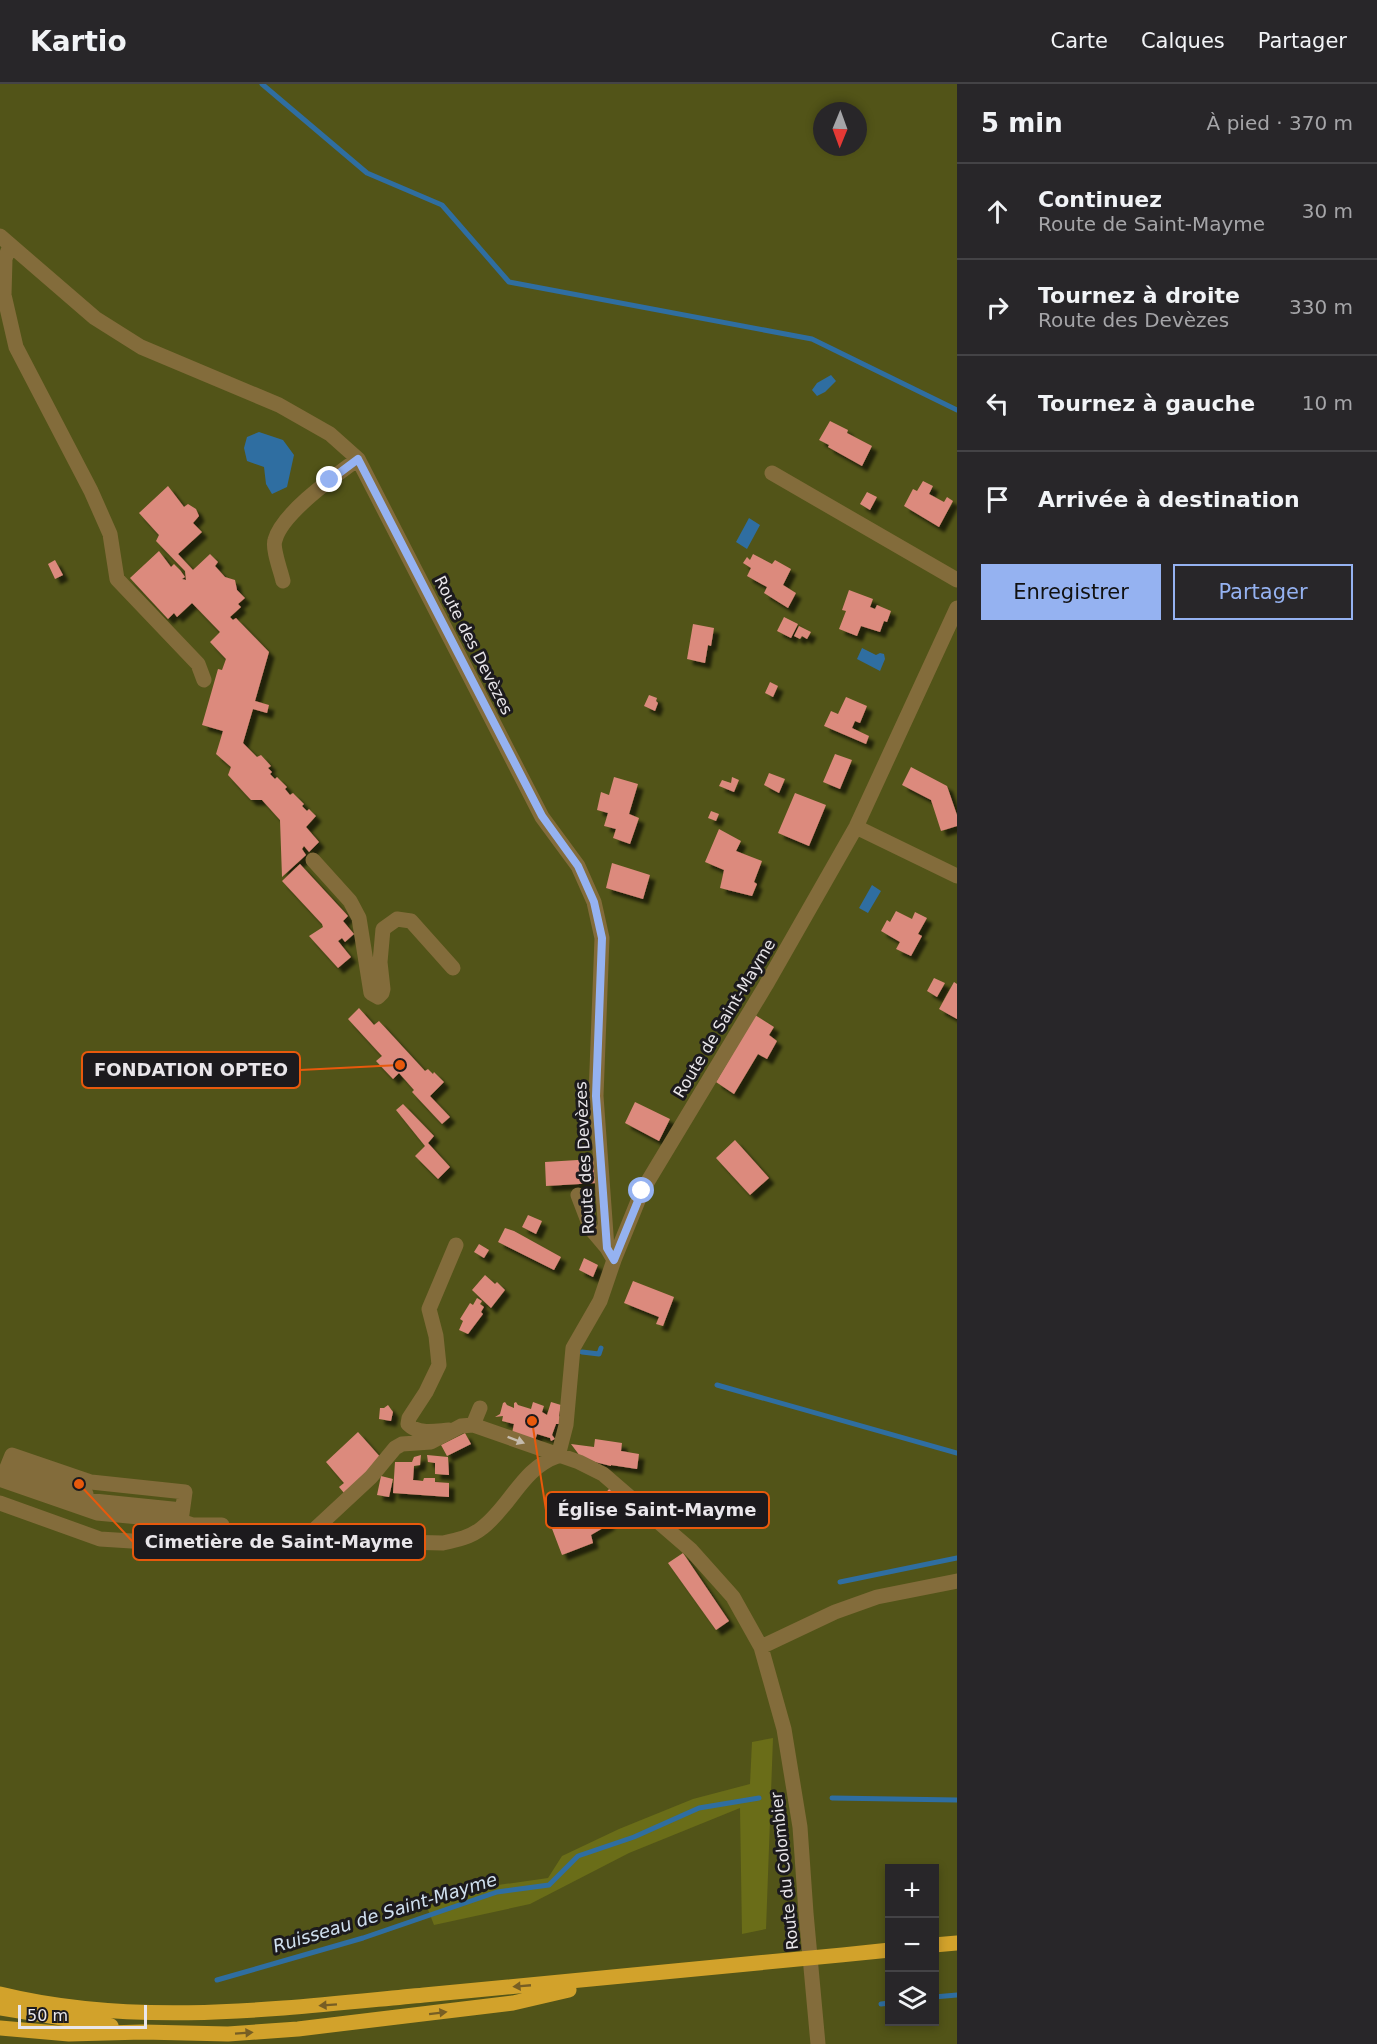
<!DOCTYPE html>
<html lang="fr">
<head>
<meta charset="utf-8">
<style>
	body { margin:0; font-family:"DejaVu Sans",sans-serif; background:#302e31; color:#f1f3f6 }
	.controls { position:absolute; right:18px; bottom:18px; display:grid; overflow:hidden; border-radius:0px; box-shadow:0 3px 9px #0003 }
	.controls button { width:54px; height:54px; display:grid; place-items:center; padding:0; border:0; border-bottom:2px solid #444346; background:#282629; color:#f1f3f6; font:30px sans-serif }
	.compass { position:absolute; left:813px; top:18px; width:54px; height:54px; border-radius:50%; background:#282629; box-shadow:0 3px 9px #0003; rotate:181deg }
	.scale { position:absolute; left:18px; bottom:15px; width:129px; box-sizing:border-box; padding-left:6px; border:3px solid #e9e6ea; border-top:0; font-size:16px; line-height:21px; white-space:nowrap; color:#e9e6ea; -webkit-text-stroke:4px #1c1a1d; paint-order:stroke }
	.stop { position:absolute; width:18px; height:18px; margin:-14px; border:4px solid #95b2f1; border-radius:50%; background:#fff }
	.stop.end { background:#95b2f1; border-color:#fff; box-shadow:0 2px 6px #0008 }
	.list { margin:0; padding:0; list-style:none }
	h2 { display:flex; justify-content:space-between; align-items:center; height:78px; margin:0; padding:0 24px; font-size:26px }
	h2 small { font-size:20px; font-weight:400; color:#a5a5a8 }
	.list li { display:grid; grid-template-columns:39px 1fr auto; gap:18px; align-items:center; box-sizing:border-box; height:96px; padding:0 24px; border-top:2px solid #444346 }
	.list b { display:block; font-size:22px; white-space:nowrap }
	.list p { margin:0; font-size:20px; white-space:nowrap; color:#a5a5a8 }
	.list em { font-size:20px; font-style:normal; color:#a5a5a8 }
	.actions { display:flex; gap:12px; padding:18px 24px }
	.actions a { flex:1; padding:14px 0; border:2px solid #95b2f1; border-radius:0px; text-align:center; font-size:21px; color:#95b2f1 }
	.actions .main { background:#95b2f1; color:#111 }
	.icon { flex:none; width:33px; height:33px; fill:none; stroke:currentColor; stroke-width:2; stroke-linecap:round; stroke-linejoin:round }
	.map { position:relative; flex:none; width:957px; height:1960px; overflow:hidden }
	header { display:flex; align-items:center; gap:36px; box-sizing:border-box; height:84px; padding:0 30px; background:#282629; border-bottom:2px solid #444346 }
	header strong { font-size:28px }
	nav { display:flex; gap:33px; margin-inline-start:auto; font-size:21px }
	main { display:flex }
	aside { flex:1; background:#282629 }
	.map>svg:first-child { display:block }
	.green { fill:#525418; fill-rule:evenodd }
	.forest { fill:#6a6d18 }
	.water { fill:#2f6ea1 }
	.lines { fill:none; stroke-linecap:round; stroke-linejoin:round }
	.stream { stroke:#2f6ea1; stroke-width:5 }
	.building { fill:#dc8a7d; filter:url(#shadow) }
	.minor { stroke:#836c3b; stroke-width:15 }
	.major { stroke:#d2a22b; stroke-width:15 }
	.oneway { fill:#c5bbad }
	.oneway2 { fill:#775e24 }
	.route { stroke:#95b2f1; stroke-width:8 }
	.labels { text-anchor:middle; stroke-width:6; stroke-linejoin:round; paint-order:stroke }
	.street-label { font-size:16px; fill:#e9e6ea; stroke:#1c1a1d }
	.water-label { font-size:18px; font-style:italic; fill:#d0e0ef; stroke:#1c1a1d }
	.leader { fill:none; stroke:#e8590c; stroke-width:2 }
	.callout-dot { fill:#e8590c; stroke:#1c1a1d; stroke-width:2 }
	.callout { fill:#1c1a1d; stroke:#e8590c; stroke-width:2 }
	.callout-label { font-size:18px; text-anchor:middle; font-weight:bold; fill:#e9e6ea }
</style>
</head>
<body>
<header>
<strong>Kartio</strong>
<nav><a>Carte</a><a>Calques</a><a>Partager</a></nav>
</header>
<main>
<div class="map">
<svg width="957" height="1960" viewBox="0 0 957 1960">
	<defs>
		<filter id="shadow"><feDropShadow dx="5.5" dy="5.5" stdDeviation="1.5" flood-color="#0009"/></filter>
	</defs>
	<rect width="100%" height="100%" fill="#363237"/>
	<!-- green -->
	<path class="green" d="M0 0H957V1960H0ZM822 27H858V63H822ZM890 1784H934V1938H890Z"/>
	<!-- forest -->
	<path class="forest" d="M773 1654 766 1845 742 1850 740 1724 629 1769 530 1820 434 1841 427 1823 477 1804 548 1794 562 1772 619 1745 693 1715 750 1700 752 1658Z"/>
	<!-- water -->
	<path class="water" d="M831 291 836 297 825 308 817 312 812 306 817 299Z
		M259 348 283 356 294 371 287 403 272 410 266 400 264 383 247 377 244 364 247 353Z
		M749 434 760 441 747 465 736 458Z
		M862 564 876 571 880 569 884 570 885 575 880 587 857 575Z
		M872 801 881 807 868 829 859 824Z"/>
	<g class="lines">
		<!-- stream -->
		<path class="stream" d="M262 0 367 89 442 121 509 198 812 255 957 326
			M582 1268 599 1270 601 1264
			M717 1301 957 1369
			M840 1498 957 1474
			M832 1714 957 1716
			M217 1896 363 1854 497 1808 549 1801 578 1772 634 1753 699 1724 759 1714
			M934 1913 957 1911
			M881 1920 890 1919"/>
	</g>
	<!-- building -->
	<path class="building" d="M830 337 848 346 847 349 872 362 862 382 828 363 829 361 819 356Z
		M923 397 933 402 929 410 944 418 947 413 953 417 939 443 904 422 913 405 917 407Z
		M168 402 184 423 188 420 196 425 199 432 193 439 202 448 178 470 193 486 210 470 218 478 215 482 225 493 235 496 237 506 245 514 238 520 241 523 230 533 233 536 236 534 269 568 255 617 269 621 267 629 253 625 243 659 257 673 261 671 271 682 268 684 272 688 270 690 275 695 277 693 287 703 285 705 290 711 293 709 304 720 302 722 307 727 309 725 316 732 306 743 319 758 309 768 304 762 302 765 306 771 282 793 280 736 262 716H251L228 691 231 683 216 670 223 647 202 641 218 585 222 586 226 575 210 558 220 548 192 519 177 533 174 529 168 535 130 494 159 467 171 483 174 480 180 486 185 493 182 495 186 496 185 487 156 457 159 451 139 429Z
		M867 408 877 413 870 426 860 420Z
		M753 470 772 480 775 476 791 485 783 501 796 509 788 524 764 509 767 503 747 492 751 484 743 479 747 473 750 476Z
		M55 476 63 491 55 495 48 480Z
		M849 506 873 515 870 523 875 525 877 521 891 527 887 538 884 537 880 548 861 542 857 552 839 545 846 527 842 526Z
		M784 533 798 540 791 554 777 547Z
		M693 540 714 544 711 562 708 561 705 579 687 575Z
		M799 542 811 548 807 555 802 552 800 555 794 552Z
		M770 598 778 602 773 613 765 609Z
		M649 611 657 614 656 617 658 619 655 627 644 622Z
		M846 613 867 622 860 639 855 637 852 644 869 652 866 660 824 642 831 627 838 630Z
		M835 670 852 676 840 705 823 698Z
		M911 683 947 702 957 731V742L941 747 931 716 902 701Z
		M769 689 785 695 779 709 764 701Z
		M614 693 638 700 629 730 639 734 630 760 613 754 616 745 604 742 608 729 597 726 601 708 609 711Z
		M732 693 739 696 734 708 719 702 722 696 731 699Z
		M795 709 826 721 809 762 778 749Z
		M711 727 719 730 716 737 708 734Z
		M719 745 741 757 736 767 762 777 754 798 757 800 752 812 720 804 724 786 705 778Z
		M612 779 650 791 643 815 606 804Z
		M300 780 348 832 343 837 354 850 345 858 342 854 338 857 351 873 338 884 309 852 323 843 322 840 282 797Z
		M896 827 912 835 915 828 927 834 918 850 922 852 911 872 896 865 900 858 881 847 887 836 890 838Z
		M934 894 945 899 937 913 927 907Z
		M954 898 957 900V935L939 925Z
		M359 924 374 941 379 937 425 987 428 985 433 990 434 988 444 998 430 1012 450 1033 442 1040 412 1008 414 1006 399 989 393 995 376 977 382 972 348 935Z
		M755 931 774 943 769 951 777 957 767 975 758 970 734 1010 716 998Z
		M635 1018 670 1035 659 1057 625 1039Z
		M403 1020 434 1052 428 1059 450 1083 438 1095 415 1072 425 1062 396 1026Z
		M735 1056 769 1094 750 1111 716 1074Z
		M594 1075 596 1099 546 1102 545 1078Z
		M528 1131 542 1137 536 1150 522 1143Z
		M505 1144 514 1147 561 1173 554 1186 498 1158Z
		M479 1160 489 1166 484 1174 474 1168Z
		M584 1174 598 1181 593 1193 579 1186Z
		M485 1191 495 1200 497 1198 505 1206 491 1224 472 1206Z
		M633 1197 674 1213 663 1242 656 1240 659 1233 624 1219Z
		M477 1214 482 1217 480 1220 484 1223 481 1228 483 1230 468 1250 459 1246 463 1237 460 1235 470 1219 473 1221Z
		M505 1318 507 1321 514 1324V1319L516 1318 518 1321 531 1325 533 1318 544 1322 542 1328 547 1331 551 1318 561 1321 559 1332 561 1334 559 1340H556L552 1351 555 1355 551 1357 550 1354 537 1350 535 1357 512 1349 514 1340 502 1337 503 1332 495 1333 500 1330 503 1319Z
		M388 1321 393 1328 391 1337 379 1335 380 1324H384Z
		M358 1348 382 1375 344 1409 339 1403 344 1399 326 1378Z
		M465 1349 471 1360 447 1372 441 1361Z
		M595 1355 622 1359 621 1367 639 1370 637 1385 611 1381V1382L595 1378 580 1372 571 1360 594 1363Z
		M421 1371 420 1381 414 1382 413 1396 423 1397 424 1394H435V1398L449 1399V1413L393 1409 395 1378H412L414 1373Z
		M427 1371 448 1373 449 1391 435 1390V1379L428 1378Z
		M381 1392 393 1395 389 1413 377 1411Z
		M610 1404 630 1420 618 1434 598 1417Z
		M587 1429 589 1435 598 1430 610 1440 591 1451 593 1459 562 1471 551 1442Z
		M683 1469 729 1537 716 1546 668 1479Z"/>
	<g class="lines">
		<!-- minor -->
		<path class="minor" d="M0 152 95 234 141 263 279 321 330 350 358 375 542 733 578 782 594 818 602 854 596 1012 607 1164 614 1176
			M10 161 5 175 4 211 16 263 91 407 110 450 117 495 198 580 204 596
			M772 389 957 496
			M283 497C281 488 272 464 275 456 282 429 335 392 358 375
			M856 743 957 792
			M313 776 350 817 359 834 371 909 378 913 382 909 383 905 380 878 383 845 397 835 411 837 453 884
			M578 1111 591 1145 607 1164
			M473 1341 480 1324
			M449 1346C435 1347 419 1351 408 1340L409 1334 426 1308 439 1281 436 1252 429 1225 456 1161
			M12 1371 91 1398 185 1408 181 1437 97 1429 2 1396Z
			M558 1372 566 1341 573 1264 600 1217 614 1176 642 1107 766 901 856 743 957 524
			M7 1384 86 1410
			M84 1416 182 1426
			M0 1419 100 1455 226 1463 311 1456 443 1459C457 1456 471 1453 482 1444 511 1422 522 1384 558 1372
			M181 1437 193 1441H222L226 1463
			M311 1456 314 1446 371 1393 395 1364 402 1360 431 1358 461 1342 473 1341 579 1378 603 1390 691 1466 733 1513 761 1563 784 1645 800 1743 806 1829 818 1960
			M761 1563 835 1528 877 1513 957 1497"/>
		<!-- major -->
		<path class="major" d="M934 1861 957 1859
			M0 1910C139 1944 284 1924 424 1911 580 1897 735 1882 890 1866
			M0 1924 111 1942
			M0 1944 69 1950 143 1948 228 1950 298 1945 513 1919 569 1906"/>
	</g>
	<!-- one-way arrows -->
	<defs><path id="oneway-solid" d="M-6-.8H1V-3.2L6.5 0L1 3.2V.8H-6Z" transform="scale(1.5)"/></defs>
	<use class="oneway" href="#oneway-solid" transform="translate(516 1356) rotate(21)"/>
	<g class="oneway2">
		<use href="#oneway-solid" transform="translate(522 1902) rotate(175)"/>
		<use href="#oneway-solid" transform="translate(328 1921) rotate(176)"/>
		<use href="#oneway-solid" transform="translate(438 1929) rotate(-7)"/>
		<use href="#oneway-solid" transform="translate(244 1949) rotate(-4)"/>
	</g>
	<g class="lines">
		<!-- route -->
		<path class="route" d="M330 396 358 375 542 732 578 782 594 818 602 854 596 1012 607 1164 614 1176 642 1107"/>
	</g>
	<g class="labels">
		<!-- street labels -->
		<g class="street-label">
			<text transform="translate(474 561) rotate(63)" y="6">Route des Devèzes</text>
			<text transform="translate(724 934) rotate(-59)" y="6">Route de Saint-Mayme</text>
			<text transform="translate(584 1074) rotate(-93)" y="6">Route des Devèzes</text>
			<text transform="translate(784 1787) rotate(-96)" y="6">Route du Colombier</text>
		</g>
		<!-- water labels -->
		<g class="water-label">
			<text transform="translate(385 1829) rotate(-17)" y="6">Ruisseau de Saint-Mayme</text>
		</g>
	</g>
	<!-- callouts -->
	<path class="leader" d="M400 981L300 986M532 1337L546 1426M79 1400L133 1458"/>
	<g class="callout-dot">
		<circle cx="400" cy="981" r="6"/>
		<circle cx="532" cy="1337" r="6"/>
		<circle cx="79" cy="1400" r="6"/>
	</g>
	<g class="callout">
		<rect x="82" y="968" width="218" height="36" rx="6"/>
		<rect x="546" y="1408" width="223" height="36" rx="6"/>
		<rect x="133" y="1440" width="292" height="36" rx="6"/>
	</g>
	<g class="callout-label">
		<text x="191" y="992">FONDATION OPTEO</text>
		<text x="657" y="1432">Église Saint-Mayme</text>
		<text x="279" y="1464">Cimetière de Saint-Mayme</text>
	</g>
</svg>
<div class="controls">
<button>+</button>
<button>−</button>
<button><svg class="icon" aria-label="layers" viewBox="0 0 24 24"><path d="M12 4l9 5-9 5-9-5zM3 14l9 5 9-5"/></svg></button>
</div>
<svg class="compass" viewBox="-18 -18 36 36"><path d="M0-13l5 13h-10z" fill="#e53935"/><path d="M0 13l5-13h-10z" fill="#a5a5a8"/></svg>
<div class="scale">50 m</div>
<div class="stop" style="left:642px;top:1107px"></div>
<div class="stop end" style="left:330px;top:396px"></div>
</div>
<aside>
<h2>5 min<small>À pied · 370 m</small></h2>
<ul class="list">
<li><svg class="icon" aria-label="ahead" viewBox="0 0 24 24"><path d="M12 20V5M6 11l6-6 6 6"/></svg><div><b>Continuez</b><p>Route de Saint-Mayme</p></div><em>30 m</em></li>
<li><svg class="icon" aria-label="right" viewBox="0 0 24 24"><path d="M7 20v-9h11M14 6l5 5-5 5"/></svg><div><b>Tournez à droite</b><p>Route des Devèzes</p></div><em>330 m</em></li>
<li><svg class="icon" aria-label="left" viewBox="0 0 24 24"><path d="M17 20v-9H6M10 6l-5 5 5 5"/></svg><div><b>Tournez à gauche</b></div><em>10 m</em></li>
<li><svg class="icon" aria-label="arrive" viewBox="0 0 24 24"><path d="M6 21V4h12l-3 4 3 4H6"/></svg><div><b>Arrivée à destination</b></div></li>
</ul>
<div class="actions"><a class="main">Enregistrer</a><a>Partager</a></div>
</aside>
</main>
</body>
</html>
